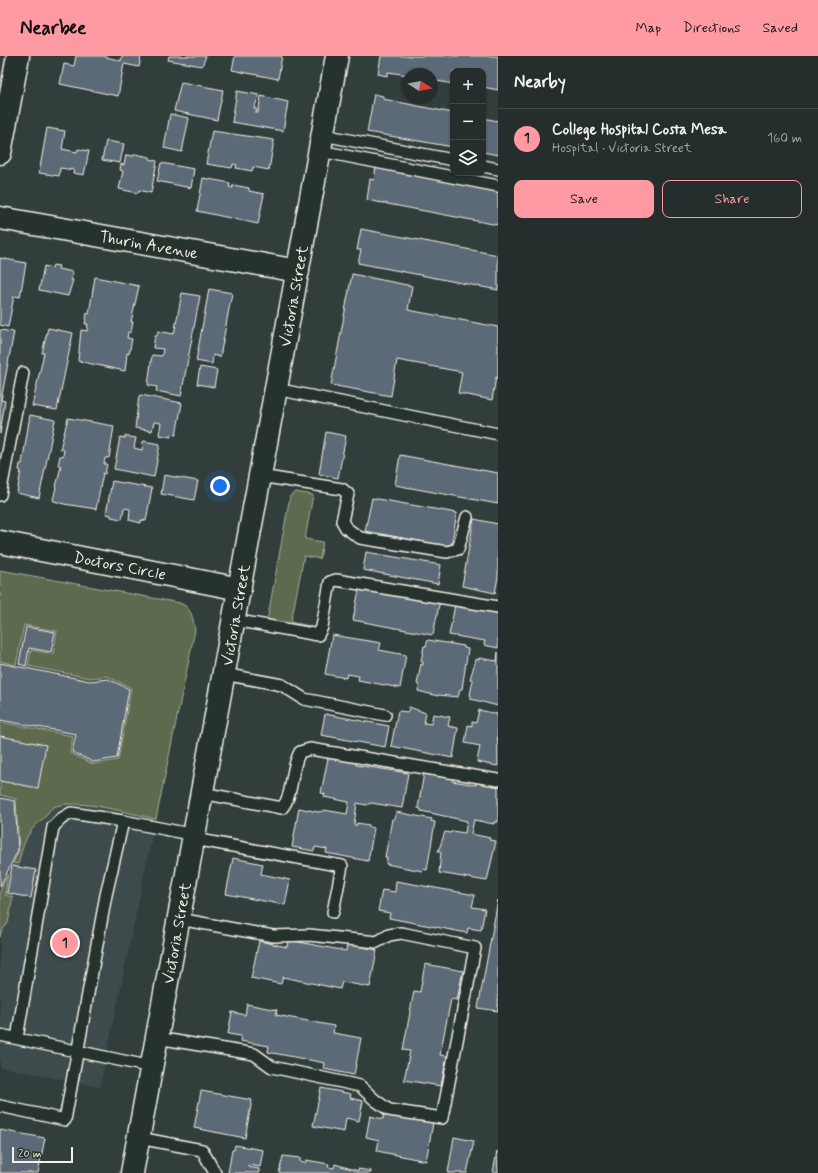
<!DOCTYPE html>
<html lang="en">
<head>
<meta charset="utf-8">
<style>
	body { margin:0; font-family:Mynerve,sans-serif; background:#2d3635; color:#f1f3f6 }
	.controls { position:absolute; right:12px; top:12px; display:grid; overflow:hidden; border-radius:8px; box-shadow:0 1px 3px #0004 }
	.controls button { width:36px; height:36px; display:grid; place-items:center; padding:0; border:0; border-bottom:1px solid #424a49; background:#252e2d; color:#f1f3f6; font:20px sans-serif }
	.compass { position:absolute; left:402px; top:12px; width:36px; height:36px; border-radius:50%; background:#252e2d; box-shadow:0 1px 3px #0004; rotate:101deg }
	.scale { position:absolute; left:12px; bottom:10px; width:61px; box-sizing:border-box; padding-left:4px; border:2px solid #f4f1e8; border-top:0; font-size:11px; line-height:14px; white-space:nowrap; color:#f4f1e8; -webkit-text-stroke:3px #26332d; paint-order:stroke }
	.you { position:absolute; left:220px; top:430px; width:14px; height:14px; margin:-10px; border:3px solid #fff; border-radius:50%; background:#1a73e8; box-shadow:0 0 0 6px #1a73e833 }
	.badge { display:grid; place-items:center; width:26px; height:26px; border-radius:50%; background:#ff9aa2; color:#111; font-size:13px; font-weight:700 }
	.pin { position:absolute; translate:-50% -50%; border:2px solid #fff; box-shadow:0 1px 4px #0006 }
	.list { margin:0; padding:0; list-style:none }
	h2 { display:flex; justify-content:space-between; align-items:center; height:52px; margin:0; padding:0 16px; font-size:17px }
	h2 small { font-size:13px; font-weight:400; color:#a3a8aa }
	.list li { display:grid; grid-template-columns:26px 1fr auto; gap:12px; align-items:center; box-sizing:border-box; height:60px; padding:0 16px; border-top:1px solid #424a49 }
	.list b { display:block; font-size:15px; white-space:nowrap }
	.list p { margin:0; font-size:13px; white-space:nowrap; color:#a3a8aa }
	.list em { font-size:13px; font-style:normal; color:#a3a8aa }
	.actions { display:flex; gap:8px; padding:12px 16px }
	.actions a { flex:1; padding:9px 0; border:1px solid #ff9aa2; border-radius:8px; text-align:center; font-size:14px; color:#ff9aa2 }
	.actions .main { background:#ff9aa2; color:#111 }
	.icon { flex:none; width:22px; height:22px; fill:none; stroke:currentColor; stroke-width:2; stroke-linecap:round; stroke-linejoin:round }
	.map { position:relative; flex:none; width:498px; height:1117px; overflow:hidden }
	header { display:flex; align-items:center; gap:24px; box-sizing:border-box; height:56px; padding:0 20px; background:#ff9aa2; color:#111 }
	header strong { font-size:19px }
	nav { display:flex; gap:22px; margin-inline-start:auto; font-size:14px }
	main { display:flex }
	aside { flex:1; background:#252e2d }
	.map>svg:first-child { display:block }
	.built { fill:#3e4b4d }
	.green { fill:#5d6b4d; stroke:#a8ae9a }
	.building { fill:#5c6976; stroke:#f4f1e8 }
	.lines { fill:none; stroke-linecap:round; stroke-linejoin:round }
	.service-casing { stroke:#f4f1e8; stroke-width:14 }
	.minor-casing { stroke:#f4f1e8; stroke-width:25 }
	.tertiary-casing { stroke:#f4f1e8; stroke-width:25 }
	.secondary-casing { stroke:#f4f1e8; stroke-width:25 }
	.service { stroke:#26332d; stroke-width:11 }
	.minor { stroke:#26332d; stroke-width:22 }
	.tertiary { stroke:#26332d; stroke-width:22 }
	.secondary { stroke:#26332d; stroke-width:22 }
	.labels { text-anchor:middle; stroke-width:3.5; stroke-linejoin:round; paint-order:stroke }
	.street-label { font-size:16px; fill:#f4f1e8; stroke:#26332d }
</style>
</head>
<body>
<header>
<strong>Nearbee</strong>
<nav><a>Map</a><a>Directions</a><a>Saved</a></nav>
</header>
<main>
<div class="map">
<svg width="498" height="1117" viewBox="0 0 498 1117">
	<rect width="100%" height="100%" fill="#313e3c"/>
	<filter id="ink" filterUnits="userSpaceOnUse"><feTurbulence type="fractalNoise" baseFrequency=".025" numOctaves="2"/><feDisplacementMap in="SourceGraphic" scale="8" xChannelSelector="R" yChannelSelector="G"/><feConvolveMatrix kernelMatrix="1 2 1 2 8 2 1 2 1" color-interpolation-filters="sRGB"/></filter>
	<g filter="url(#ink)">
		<!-- built -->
		<path class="built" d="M0 514 180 547 189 553 194 566 195 574 100 1031 0 1011Z"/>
		<!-- green -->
		<path class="green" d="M296 436 313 439 305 483 323 486 320 503 304 500 291 566 310 570V573L267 565 290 440Z
			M0 514 180 547C192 552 193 562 195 574L156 763C132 758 75 741 54 751 48 753 49 758 44 762 26 776 24 786 18 808L13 807 19 794 16 743 0 739V666L73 680 70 697 93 708 118 704 131 632 107 620 90 622 28 610 31 594 53 598 57 575 24 569 16 609 0 605V541L2 531 0 530Z
			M8 818 5 839 13 841 8 867 1 876 0 881V835Z"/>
		<!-- building -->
		<path class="building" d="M76 0H103L121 5 122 0H141L139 11 124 8 118 40 60 28 64 8 74 10Z
			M169 0H206L202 10 168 4Z
			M235 0H282L278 23 232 14Z
			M381 0H498V34L483 31V15H453V28L432 24V18H408V19L388 16 387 20 378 18Z
			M181 26 223 34 217 64 174 55Z
			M237 35 259 39 254 53H257L256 57H258L261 40 288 46 283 75 232 66Z
			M374 38 383 40V43L453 57V91L367 76Z
			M170 58 189 62 182 96 164 92Z
			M483 62 498 65V99L483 96Z
			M47 72 65 75 62 93 77 96 78 93 89 95 84 119 73 117 74 114 60 112 59 120 39 117Z
			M212 75 274 84 269 114 253 111 252 115 236 112 237 109 233 108 232 112 206 108Z
			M106 85 124 88 120 107 102 104Z
			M135 98 150 101V103L157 105 151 137 139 134 138 137 119 133 123 115 120 114 121 108 124 109 126 99 134 100Z
			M161 107 194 113 191 132 157 125Z
			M376 110 498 133V169L367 144 370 123 374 124Z
			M203 122 230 127 229 131 233 132V129L249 132V135L264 138 258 168 197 155Z
			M361 173 498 199V234L358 207 361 194H357Z
			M0 202 26 207 20 241 14 240 8 271 0 269Z
			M53 209 59 210 58 213 73 216 71 224H73L68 240 39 234 44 210 52 212Z
			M352 218 412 230 408 254 498 271V322L496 321 492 344 458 337 462 316 397 304 391 340 331 329Z
			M95 221 139 230 131 266H133L131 276H128L127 282 132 283 129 298 127 297 125 315 78 305 81 274 87 275 88 268H85L87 257 89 258Z
			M209 233 232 237 220 301 213 299 212 308 196 305Z
			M182 237 200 240 181 340 156 335 157 331 148 329 152 299 162 300 163 293 153 292 155 280H157L158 275 174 278Z
			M48 272 73 277 57 354 32 350 44 297H42Z
			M0 274 14 276 1 344 5 345 0 378Z
			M200 311 217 314 214 331 197 328Z
			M141 339 182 347 176 379 171 378V381L159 379 161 367 154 366 152 375 135 372 139 340Z
			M30 359 55 364 39 442 17 437 21 415 19 414 20 408H22Z
			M68 362 114 370 109 402H105L104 408H107L105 418 103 417 96 453 64 448 54 445 53 444 61 410 58 409 60 400H63L64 394 60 393Z
			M326 376 346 380 338 422 319 418Z
			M125 380 136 382 134 392 142 394 143 385 160 388 154 421 114 413 120 381 125 382Z
			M400 399 498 417V448L395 429Z
			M164 419 198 425 194 444 161 438Z
			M112 425 152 432 146 465 141 464V467L129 464 130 453 124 452 122 463 111 461V459L106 458Z
			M372 442 457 457 451 491 365 475Z
			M474 463 498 468V521L495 537 462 530Z
			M366 496 441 509 438 528 363 514Z
			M360 529 440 544 433 579 353 564Z
			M456 544 498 554V592L484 589 485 585 449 579Z
			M26 571 55 576 51 596 29 592 26 610 19 608Z
			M332 579 381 587 379 594 406 599 400 632 358 624 359 620 347 618 346 622 325 618Z
			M428 584 464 590V592L468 593 462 633H460L458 641 438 639V640L418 635 419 629 417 628 421 608 423 609V606L421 605 424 590H426Z
			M498 596V650L471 643V640L470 639 473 624 470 623 476 603 479 604V602L497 605Z
			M0 607 90 625 108 623 129 633 117 702 93 706 72 696 76 678 0 664Z
			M409 651 426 657 424 667 431 668 433 658 450 661 448 670 458 672 453 702 391 690 398 655 408 656Z
			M479 654 497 658 498 710 477 706 480 690 465 687 468 669 472 670V666L476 667Z
			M325 658 389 670 385 691 321 679Z
			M0 680 46 689 38 732 0 725Z
			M328 702 356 707V709L408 717 402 752 371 747 366 749 357 747 354 769H357V767L369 769V771L374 772 368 805 326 797 327 793 315 791 314 795 292 791 299 752 318 756 324 755V754L347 758 349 746 324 741 325 738 321 737Z
			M424 717 453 722 452 725 476 729V726L498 730V766H494V768L474 764 471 778 490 782 489 784 496 785 487 825 439 817 441 796H438L445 776 451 777 452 775 465 777 467 765 421 755V753L418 752Z
			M0 742 15 745 18 794 0 831Z
			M396 756 432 763 431 765 435 766 427 814 423 813 422 815 386 808 387 801H385L392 763H394Z
			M233 802 263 808 261 818 290 824 285 849 226 838Z
			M12 810 36 814 31 842 7 837Z
			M396 825 475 839 472 851 485 853 481 874 468 872 467 877 389 862 390 857 378 855 382 834 395 836Z
			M498 844V955L478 952Z
			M288 884 346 895 347 888 377 894 370 931 342 926 340 933 283 921 281 928 251 922 259 885 287 891Z
			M425 908 463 915 457 944 451 943 440 999 447 1000 441 1030 404 1024 410 995 403 994 414 935 420 936Z
			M247 948 277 954 276 959 334 970 333 977 361 982 354 1019 324 1013 325 1007 268 996 269 990 240 985 241 980 228 978 232 956 245 959Z
			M321 1032 351 1038 350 1042 363 1045 359 1065 346 1062 344 1076 313 1070Z
			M201 1035 252 1044 245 1082 194 1072Z
			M384 1058 433 1067 426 1105 377 1095 379 1084 366 1081 370 1060 383 1063Z
			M0 1074 45 1082 38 1117H0Z
			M454 1081 474 1085 467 1117H448Z
			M235 1089 263 1094 260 1111 248 1109V1111L259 1113V1117H228L232 1094H234Z
			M497 1095 498 1117H493Z
			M283 1100 300 1102V1106L305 1107 306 1104 329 1108 328 1111 334 1112 335 1108 358 1115V1113L371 1115V1117H279Z"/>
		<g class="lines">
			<defs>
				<path id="service" d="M323 79 453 104
					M320 95 498 130
					M483 110 498 113
					M276 333 498 378
					M260 420 342 433 348 438 342 465 346 472 360 482 447 496 458 493 467 461
					M0 439 23 317
					M234 564 318 579 322 571 330 526 336 524 498 551
					M224 618 282 629 304 643 385 659
					M202 737 282 752C294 738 290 713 300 696L310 693 498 724
					M194 783 342 810 333 856
					M0 979 152 1011
					M17 982 53 771 61 763 71 757 123 765 195 779
					M157 982 254 998 272 1011 360 1030 375 1044 389 1054 442 1062 475 892 401 877 389 879 377 886 309 879 273 880 179 863
					M0 1050 65 1064 106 839 123 765
					M139 1082 202 1094 215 1117"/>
				<path id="minor" d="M0 97 18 0
					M0 486 240 533"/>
				<path id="tertiary" d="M0 162 298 215"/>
				<path id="secondary" d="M132 1117 337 0"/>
			</defs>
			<!-- service casing -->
			<use href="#service" class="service-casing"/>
			<!-- minor casing -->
			<use href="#minor" class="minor-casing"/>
			<!-- tertiary casing -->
			<use href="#tertiary" class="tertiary-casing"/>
			<!-- secondary casing -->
			<use href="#secondary" class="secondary-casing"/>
			<!-- service -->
			<use href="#service" class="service"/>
			<!-- minor -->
			<use href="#minor" class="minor"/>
			<!-- tertiary -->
			<use href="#tertiary" class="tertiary"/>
			<!-- secondary -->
			<use href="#secondary" class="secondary"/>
		</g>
	</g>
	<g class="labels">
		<!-- street labels -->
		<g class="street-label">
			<text transform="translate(149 188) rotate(10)" y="6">Thurin Avenue</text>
			<text transform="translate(293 240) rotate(-80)" y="6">Victoria Street</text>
			<text transform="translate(120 509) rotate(11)" y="6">Doctors Circle</text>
			<text transform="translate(235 559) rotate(-80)" y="6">Victoria Street</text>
			<text transform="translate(176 877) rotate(-80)" y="6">Victoria Street</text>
		</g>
	</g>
</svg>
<div class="controls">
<button>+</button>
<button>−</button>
<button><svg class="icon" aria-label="layers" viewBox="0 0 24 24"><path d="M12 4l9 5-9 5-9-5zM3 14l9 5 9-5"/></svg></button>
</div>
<svg class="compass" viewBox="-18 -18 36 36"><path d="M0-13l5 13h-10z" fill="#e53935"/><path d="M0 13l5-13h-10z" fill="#a3a8aa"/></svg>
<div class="scale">20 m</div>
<div class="you"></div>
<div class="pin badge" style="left:65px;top:887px">1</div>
</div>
<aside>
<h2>Nearby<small></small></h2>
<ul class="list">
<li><span class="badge">1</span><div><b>College Hospital Costa Mesa</b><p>Hospital · Victoria Street</p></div><em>160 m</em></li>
</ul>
<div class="actions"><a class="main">Save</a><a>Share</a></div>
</aside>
</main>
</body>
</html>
